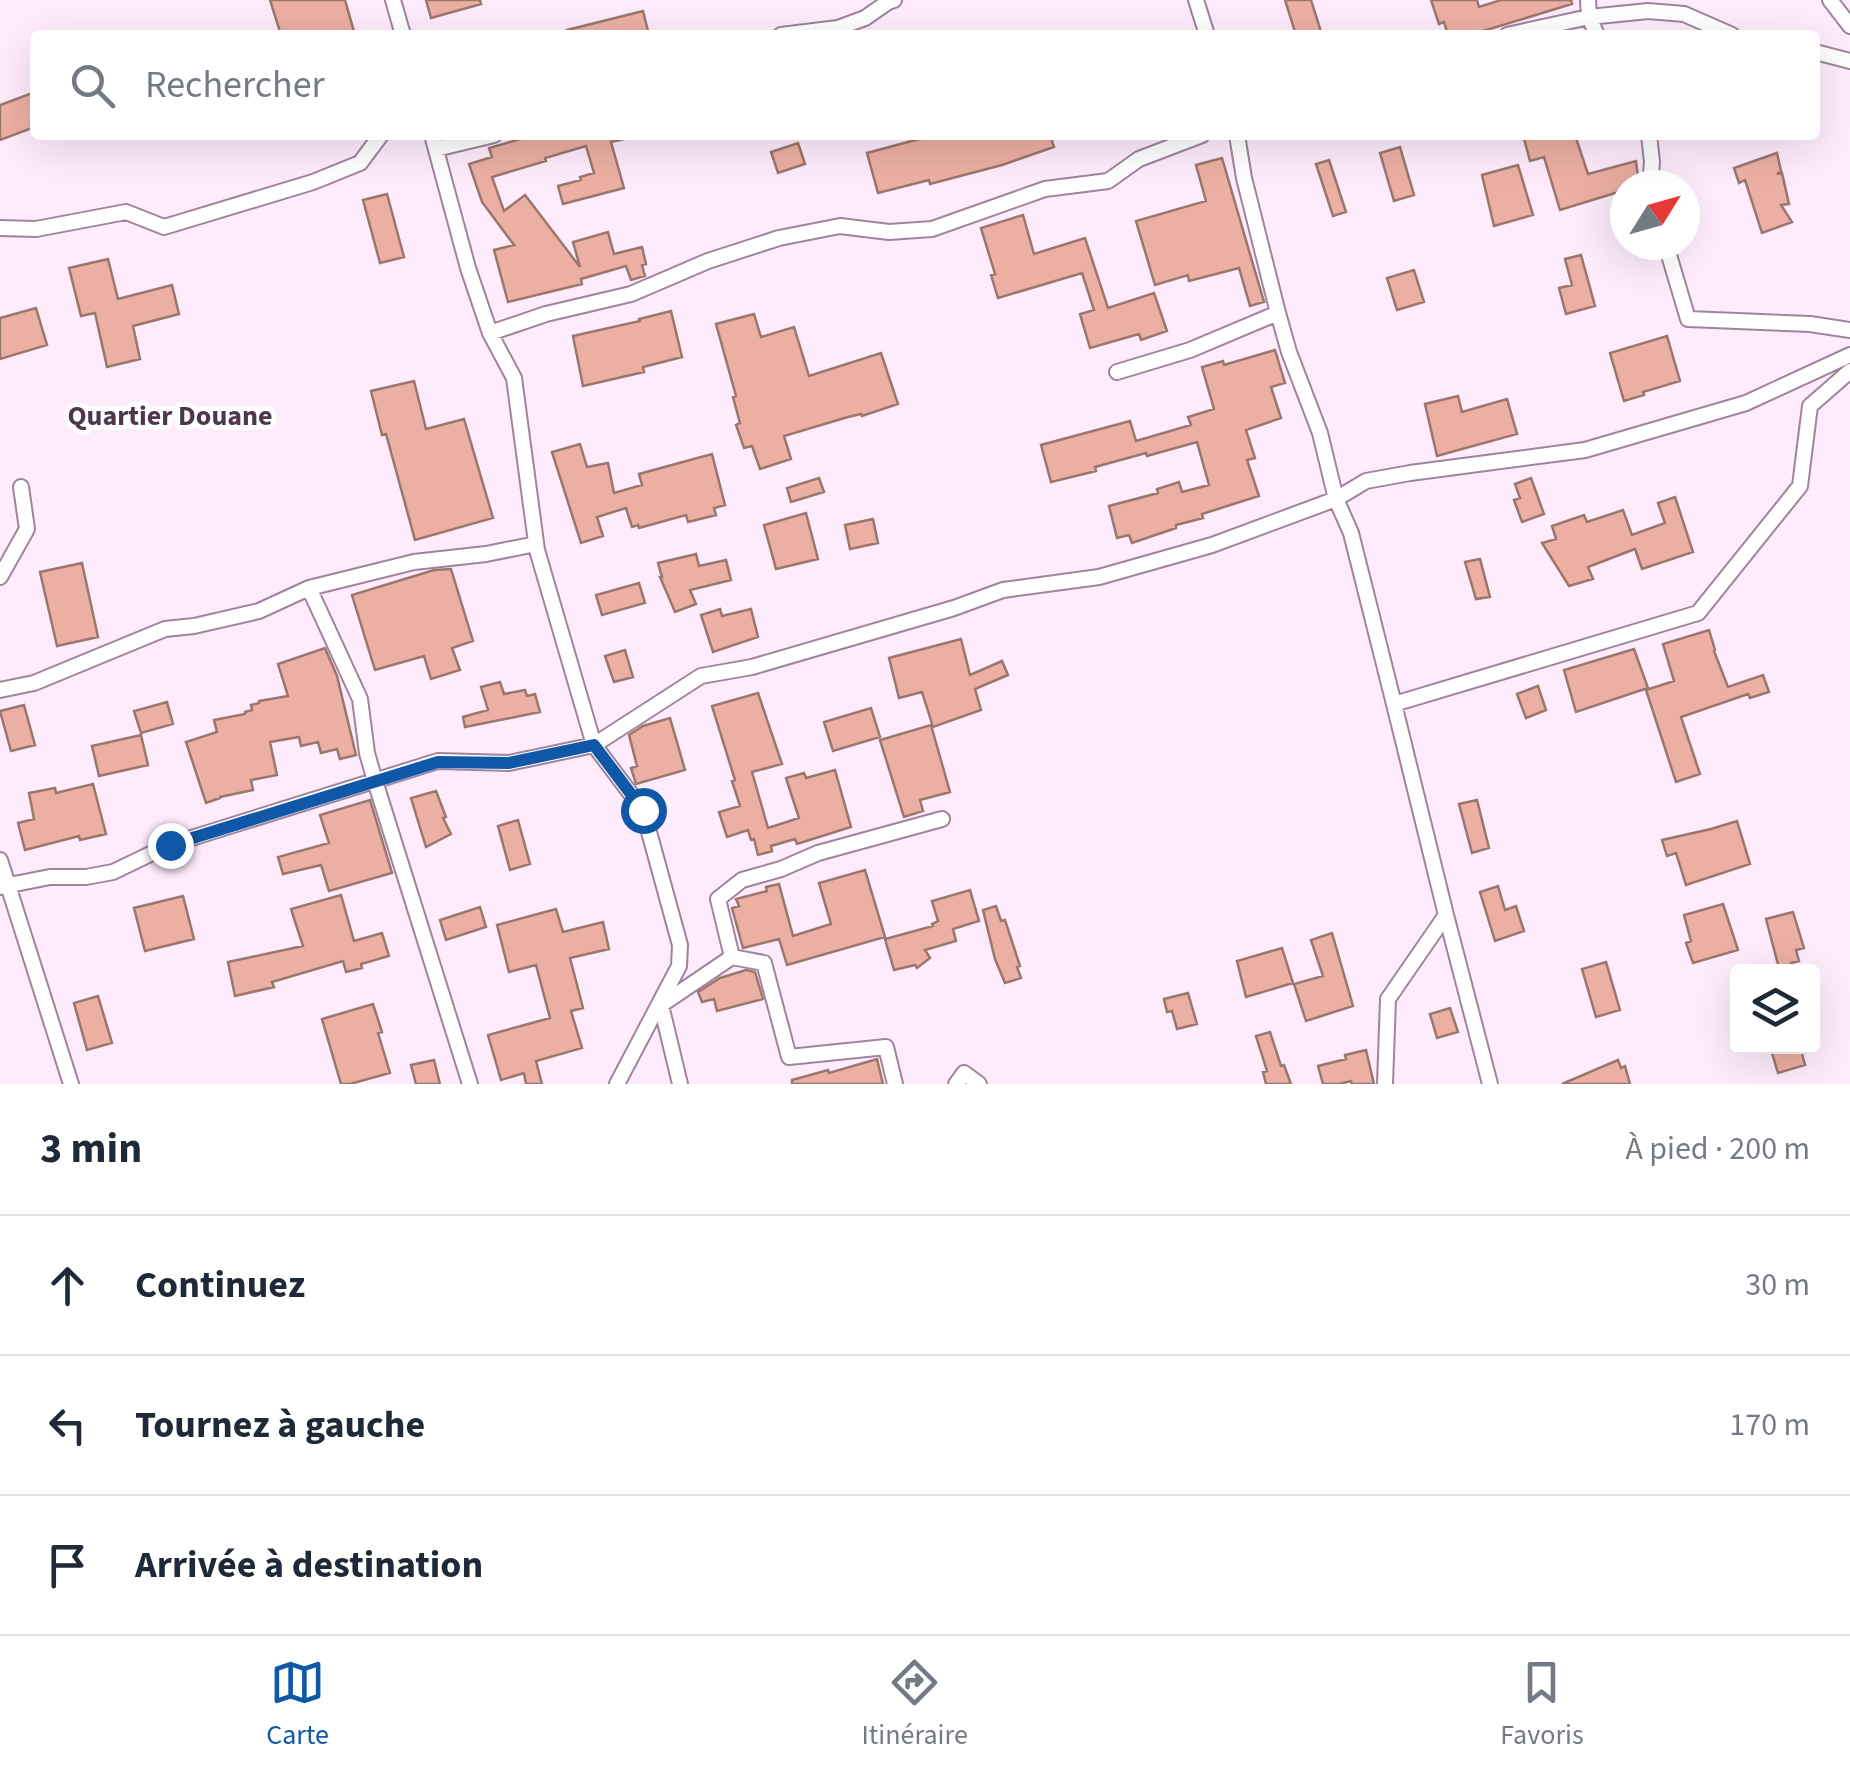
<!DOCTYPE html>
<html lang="fr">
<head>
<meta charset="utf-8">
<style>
	body { margin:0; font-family:"Source Sans 3",sans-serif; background:#f6f6f7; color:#1f2937 }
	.controls { position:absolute; right:30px; bottom:30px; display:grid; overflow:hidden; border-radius:10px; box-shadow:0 10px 40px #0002 }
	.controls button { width:90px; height:90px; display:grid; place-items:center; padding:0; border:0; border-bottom:2px solid #e0e1e3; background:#fff; color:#1f2937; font:50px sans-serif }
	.compass { position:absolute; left:1610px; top:170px; width:90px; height:90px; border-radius:50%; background:#fff; box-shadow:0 10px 40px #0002; rotate:53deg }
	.stop { position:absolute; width:30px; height:30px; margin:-22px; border:8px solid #0f58a7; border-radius:50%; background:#fff }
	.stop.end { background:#0f58a7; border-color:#fff; box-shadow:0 2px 10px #0008 }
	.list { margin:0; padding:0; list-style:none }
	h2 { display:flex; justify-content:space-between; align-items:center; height:130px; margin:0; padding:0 40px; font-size:42px }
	h2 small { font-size:32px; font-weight:400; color:#747a83 }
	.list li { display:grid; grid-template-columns:65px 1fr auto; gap:30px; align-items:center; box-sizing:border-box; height:140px; padding:0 40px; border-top:2px solid #e0e1e3 }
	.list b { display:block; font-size:38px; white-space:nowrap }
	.list em { font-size:32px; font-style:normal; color:#747a83 }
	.icon { flex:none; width:55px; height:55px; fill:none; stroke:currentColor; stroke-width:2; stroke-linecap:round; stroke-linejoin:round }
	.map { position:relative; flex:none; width:1850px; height:1084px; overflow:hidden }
	.search { position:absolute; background:#fff; box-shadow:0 10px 40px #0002; left:30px; right:30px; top:30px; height:110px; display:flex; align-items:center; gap:25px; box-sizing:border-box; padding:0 35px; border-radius:10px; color:#747a83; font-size:38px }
	.sheet { height:550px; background:#fff }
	nav { display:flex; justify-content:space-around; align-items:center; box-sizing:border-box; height:140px; border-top:2px solid #e0e1e3; background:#fff; font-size:28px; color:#747a83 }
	nav a { display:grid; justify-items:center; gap:5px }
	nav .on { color:#0f58a7 }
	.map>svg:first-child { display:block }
	.building { fill:#ecafa3; stroke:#9b766e; stroke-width:2.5 }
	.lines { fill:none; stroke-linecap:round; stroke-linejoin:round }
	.street-casing { stroke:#a0849e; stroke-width:18 }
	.street { stroke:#fff; stroke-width:14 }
	.route { stroke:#0f58a7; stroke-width:12 }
	.labels { text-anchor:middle; stroke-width:10; stroke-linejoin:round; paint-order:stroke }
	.neighbourhood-label { font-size:28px; font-weight:bold; fill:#4e364d; stroke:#fff }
</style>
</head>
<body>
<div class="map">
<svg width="1850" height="1084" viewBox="0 0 1850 1084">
	<rect width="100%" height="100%" fill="#feecfd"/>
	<!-- building -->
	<path class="building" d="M270 0H345L355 35H281Z
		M426 0H480L481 4 431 18Z
		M1285 0H1311L1322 35H1296Z
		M1431 0H1477L1479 7 1501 0H1571L1572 4 1470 35H1448L1444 22 1439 24Z
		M643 11 649 35H568L567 30Z
		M35 92V127L0 140V105Z
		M534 135H623L624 139 611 142 624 188 563 204 558 186 581 180 580 177 594 173 586 146 545 158 546 161 492 177 504 211 525 195 580 267 573 242 608 232 614 254 642 247 646 264 642 265 645 276 631 280 626 266 581 279 582 284 508 302 494 250 514 245 482 202 469 164 492 157 489 148Z
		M918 135H1050L1054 147 1002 165 930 184 929 180 878 193 867 153 919 139Z
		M1523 135H1575L1588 174 1636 161 1639 185H1625V190L1560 210 1544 157 1530 161Z
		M798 143 805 164 778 173 771 152Z
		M1400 147 1414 195 1394 201 1380 153Z
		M1777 153 1781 171 1777 174 1782 173 1789 204 1781 205 1792 222 1762 233 1745 180 1739 183 1734 168Z
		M1222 158 1264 302 1250 306 1239 268 1189 281 1188 275 1155 285 1136 221 1206 201 1196 165Z
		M1329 160 1346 212 1333 216 1316 164Z
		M1518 165 1533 215 1494 226 1482 175Z
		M387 194 404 257 380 263 363 200Z
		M1023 215 1034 254 1085 238 1108 308 1154 293 1167 331 1141 340 1139 334 1090 348 1080 314 1094 310 1082 273 998 298 991 275 995 274 981 228Z
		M1581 255 1595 306 1566 314 1559 288 1572 285 1565 259Z
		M108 259 118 299 172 285 179 314 133 326 140 359 107 367 95 313 81 316 69 268Z
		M1414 270 1424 302 1397 310 1387 278Z
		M36 308 47 345 0 359V318Z
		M671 311 682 357 643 367 644 372 583 386 573 336 640 321 639 319Z
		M754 314 761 337 794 327 809 376 881 353 898 404 862 416 861 414 848 417 784 436 791 459 760 469 752 446 744 448 736 425 740 423 733 397 736 396 716 324Z
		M1667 336 1680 381 1643 392 1644 395 1624 401 1610 353Z
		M1275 350 1285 383 1271 387 1281 418 1246 430 1255 458 1247 460 1259 496 1202 514 1203 518 1176 525V528L1132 543 1129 535 1117 538 1109 506 1158 493 1157 489 1179 482 1182 492 1209 485 1197 442 1147 456 1146 453 1095 467 1096 471 1051 482 1041 445 1130 421 1136 441 1191 425 1188 417 1214 409 1202 367 1223 361 1224 365Z
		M414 381 426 429 464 419 493 518 415 540 386 434 382 435 371 391Z
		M1458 396 1462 412 1507 399 1517 434 1437 456 1425 404Z
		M580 444 587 467 608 463 614 493 642 485 639 474 712 454 725 505 714 508 716 515 688 522 686 515 639 528 638 525 632 527 626 508 597 517 603 536 581 543 552 452Z
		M819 478 824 492 791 502 787 488Z
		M1531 478 1544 514 1522 522 1514 500 1520 498 1515 484Z
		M1675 497 1693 552 1642 569 1635 549 1588 567 1593 579 1569 586 1542 543 1556 539 1552 526 1584 515 1587 522 1623 510 1632 535 1665 523 1658 503Z
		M806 513 818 559 776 569 764 525Z
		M873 519 878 543 850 549 845 525Z
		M696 554 699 566 726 560 731 580 690 590 696 604 675 612 660 577H662L658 563Z
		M1480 559 1490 597 1476 599 1465 562Z
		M82 563 98 637 57 646 40 572Z
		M451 569 473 641 452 648 460 670 431 679 424 656 375 670 352 595 434 570Z
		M639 583 645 603 602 615 596 595Z
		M720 609 722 616 751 609 758 637 713 652 701 615Z
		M1709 630 1715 650 1714 651 1728 687 1763 675 1769 692 1750 698 1748 694 1681 717 1700 774 1676 782 1646 690 1674 681 1663 644Z
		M961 639 970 675 1002 661 1008 675 975 689 981 710 933 727 922 692 899 698 889 658Z
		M325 648 337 676 356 755 340 759 337 749 321 753 318 742 301 746 299 737 270 742 277 775 251 780 253 790 220 797V798L206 803 186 742 217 732 214 720 245 714V712L252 710 251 705 259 703V701L288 696 278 664Z
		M1634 649 1648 688 1576 712 1564 670Z
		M625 650 633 677 614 682 605 656Z
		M500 682 504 694 525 690 527 696 535 694 540 712 465 727 463 717 488 710 481 687Z
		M1538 686 1546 710 1526 718 1517 694Z
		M758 693 782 764 752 772 768 828 799 818 786 778 804 773 806 778 835 770 851 827 797 844 795 839 771 846 772 851 758 855 754 839 751 840 748 830 727 837 719 812 740 806 732 781 735 780 712 706Z
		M167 702 173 724 141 733 134 711Z
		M24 705 35 745 11 751 0 711Z
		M871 708 880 737 833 751 824 722Z
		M670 718 685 770 636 784 631 768 637 766 629 735 643 726Z
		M931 725 950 792 920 800 923 811 904 817 880 740Z
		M141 735 148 765 99 776 92 746Z
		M93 784 106 834 80 840 79 836 25 850 18 823 34 819 29 793 55 788 56 793Z
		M436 791 446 817 443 818 451 834 426 847 411 798Z
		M370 800 392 873 329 891 321 865 283 874 278 857 329 843 320 815Z
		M1477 800 1489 848 1472 853 1459 804Z
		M518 820 530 864 510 870 498 826Z
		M1737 821 1750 864 1686 885 1676 853 1667 856 1662 840 1711 829Z
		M865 870 885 937 787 965 779 939 743 948 732 908 739 906 736 899 767 891 766 887 779 884 793 936 831 924 819 883Z
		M1498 886 1505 910 1516 906 1524 931 1495 941 1480 892Z
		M970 890 979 921 953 929 956 941 925 950 930 958 917 968 915 965 894 970 885 939 933 926 932 924 938 921 932 901Z
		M341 895 354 941 382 933 389 956 361 964 362 968 346 972 343 961 272 982 274 987 235 996 228 962 303 946 291 909Z
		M183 896 194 939 145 951 134 908Z
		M1723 904 1738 950 1693 963 1686 943 1691 941 1684 915Z
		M996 906 1001 921 1005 920 1020 966 1017 967 1021 978 1005 983 995 959 983 910Z
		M480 907 486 927 446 940 440 920Z
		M556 909 563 932 603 922 609 949 570 958 583 1008 571 1011 582 1048 536 1061 542 1084H526L524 1073 501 1080 488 1035 550 1018 536 965 509 972 497 925Z
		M1793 912 1804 948 1796 950 1799 961 1791 963 1793 972H1780L1766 919Z
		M1332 933 1353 1006 1306 1021 1294 984 1323 976 1311 940Z
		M1282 948 1293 983 1246 997 1237 961Z
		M1606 962 1620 1010 1596 1017 1582 969Z
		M746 970 755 972 763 999 717 1011 714 999 702 1002 698 992 720 978Z
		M1188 993 1197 1024 1177 1029 1172 1011 1167 1012 1164 999Z
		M98 996 112 1043 87 1050 74 1003Z
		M373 1004 382 1032 378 1033 390 1073 350 1084H341L322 1019Z
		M1450 1008 1458 1032 1437 1038 1430 1014Z
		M1270 1032 1281 1066 1284 1065 1291 1084H1266L1263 1072 1267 1071 1256 1036Z
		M1794 1046H1800L1805 1065 1778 1073 1772 1053Z
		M1366 1050 1374 1084H1352L1351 1081 1339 1084H1323L1318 1066 1346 1059 1345 1055Z
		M877 1059 883 1084H792V1080L828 1070 829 1073Z
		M434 1060 440 1084H416L411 1065Z
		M1618 1060 1621 1068 1625 1066 1630 1084H1562Z"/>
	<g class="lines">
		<defs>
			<path id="street" d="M393 0 403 35
				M1196 0 1207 35
				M1830 0 1850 26
				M781 35 838 28 865 18 888 2 894 0
				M1507 35 1589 17 1588 0
				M1597 35 1589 17 1648 11 1684 14 1732 35
				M1815 52 1850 61
				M432 135 468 268 490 333 514 378 537 550 594 745 643 810 680 945 679 966 617 1084
				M1649 135 1652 162 1650 185
				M436 149 494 135
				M0 228 36 229 126 212 164 227 313 182 360 163 381 135
				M1666 245 1688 319 1810 324 1850 330
				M490 333 546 314 631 294 708 261 779 238 840 226 889 232 932 229 1045 189 1108 181 1139 159 1202 135
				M1117 372 1190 350 1278 313
				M0 577 27 529 21 487
				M309 588 360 699 367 753 375 781 470 1084
				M0 690 34 683 165 629 194 626 259 611 309 588 414 562 486 554 536 544
				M1394 704 1351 533 1336 499 1366 481 1410 473 1585 450 1746 403 1850 355
				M0 860 71 1084
				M0 887 50 877H86L113 872 169 845 438 761 509 763 594 745 701 676 752 667 954 608 1003 590 1099 577 1212 545 1336 499 1320 433 1289 352 1278 313 1244 178 1237 135
				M1446 915 1490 1084
				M732 957 764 963 789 1057 886 1047 895 1084
				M680 1084 661 1005 732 957 718 899 742 880 781 869 818 853 942 819
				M956 1084 964 1073 979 1084
				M1385 1084 1388 999 1446 915 1394 704 1698 613 1800 486 1810 406 1850 371"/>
		</defs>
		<!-- street casing -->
		<use href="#street" class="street-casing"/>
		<!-- street -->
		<use href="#street" class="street"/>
	</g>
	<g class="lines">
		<!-- route -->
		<path class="route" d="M170 845 438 762 509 763 594 745 643 810"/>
	</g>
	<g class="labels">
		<!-- neighbourhood labels -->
		<g class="neighbourhood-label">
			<text x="170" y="425">Quartier Douane</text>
		</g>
	</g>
</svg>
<div class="controls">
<button><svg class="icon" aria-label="layers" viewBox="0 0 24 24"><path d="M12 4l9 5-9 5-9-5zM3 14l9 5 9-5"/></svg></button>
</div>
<svg class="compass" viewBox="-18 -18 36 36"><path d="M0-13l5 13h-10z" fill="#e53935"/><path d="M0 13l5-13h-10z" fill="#747a83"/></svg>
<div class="stop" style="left:643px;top:810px"></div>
<div class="stop end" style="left:170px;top:845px"></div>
<div class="search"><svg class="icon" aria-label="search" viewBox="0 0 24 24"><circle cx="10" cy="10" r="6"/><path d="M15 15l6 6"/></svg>Rechercher</div>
</div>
<section class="sheet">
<h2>3 min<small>À pied · 200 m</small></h2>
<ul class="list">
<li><svg class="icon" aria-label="ahead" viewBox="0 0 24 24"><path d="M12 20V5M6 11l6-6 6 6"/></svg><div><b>Continuez</b></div><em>30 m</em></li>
<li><svg class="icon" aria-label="left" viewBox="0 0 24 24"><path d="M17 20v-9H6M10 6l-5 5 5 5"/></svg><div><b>Tournez à gauche</b></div><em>170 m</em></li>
<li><svg class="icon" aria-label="arrive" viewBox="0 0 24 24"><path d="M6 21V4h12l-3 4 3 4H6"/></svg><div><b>Arrivée à destination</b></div></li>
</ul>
</section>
<nav>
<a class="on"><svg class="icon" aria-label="map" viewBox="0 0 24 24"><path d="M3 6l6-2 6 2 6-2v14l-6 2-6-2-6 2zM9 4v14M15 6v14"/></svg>Carte</a>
<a><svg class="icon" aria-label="directions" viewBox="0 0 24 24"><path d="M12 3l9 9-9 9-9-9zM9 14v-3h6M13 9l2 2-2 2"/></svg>Itinéraire</a>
<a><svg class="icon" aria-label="saved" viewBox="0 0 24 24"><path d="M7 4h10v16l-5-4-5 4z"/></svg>Favoris</a>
</nav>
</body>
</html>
